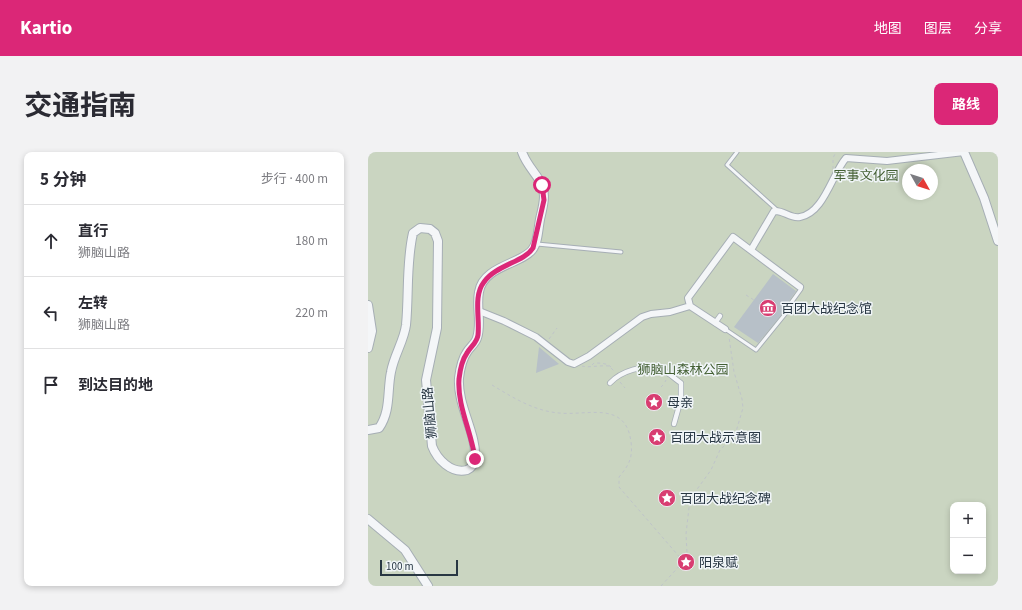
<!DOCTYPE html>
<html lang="zh">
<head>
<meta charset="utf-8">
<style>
	body { margin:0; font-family:"Source Sans 3","Noto Sans SC",sans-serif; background:#f2f2f3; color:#2b2b33 }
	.controls { position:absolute; right:12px; bottom:12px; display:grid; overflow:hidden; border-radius:8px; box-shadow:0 2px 6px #0003 }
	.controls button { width:36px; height:36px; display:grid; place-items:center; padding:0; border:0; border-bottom:1px solid #e1e1e2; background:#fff; color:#2b2b33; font:20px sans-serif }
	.compass { position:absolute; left:534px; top:12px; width:36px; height:36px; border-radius:50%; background:#fff; box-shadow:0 2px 6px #0003; rotate:129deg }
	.scale { position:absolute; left:12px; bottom:10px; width:78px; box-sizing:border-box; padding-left:4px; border:2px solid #283743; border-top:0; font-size:11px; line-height:14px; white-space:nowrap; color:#283743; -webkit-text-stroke:3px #f0f5f8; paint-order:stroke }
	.stop { position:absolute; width:12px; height:12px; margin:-9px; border:3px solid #db2777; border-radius:50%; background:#fff }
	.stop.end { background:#db2777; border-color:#fff; box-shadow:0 1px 4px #0008 }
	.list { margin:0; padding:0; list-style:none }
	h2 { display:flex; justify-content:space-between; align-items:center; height:52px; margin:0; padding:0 16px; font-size:17px }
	h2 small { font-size:13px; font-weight:400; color:#7c7c81 }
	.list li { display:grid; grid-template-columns:26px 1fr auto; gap:12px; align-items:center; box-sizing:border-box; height:72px; padding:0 16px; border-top:1px solid #e1e1e2 }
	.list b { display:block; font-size:15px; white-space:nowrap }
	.list p { margin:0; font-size:13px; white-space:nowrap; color:#7c7c81 }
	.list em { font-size:13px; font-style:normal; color:#7c7c81 }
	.icon { flex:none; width:22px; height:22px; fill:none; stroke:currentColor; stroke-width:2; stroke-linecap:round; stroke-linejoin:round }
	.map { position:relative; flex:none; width:630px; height:434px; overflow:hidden; border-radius:8px }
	header { display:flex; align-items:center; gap:24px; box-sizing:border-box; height:56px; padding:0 20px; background:#db2777; color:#fff }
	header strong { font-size:19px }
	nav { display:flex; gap:22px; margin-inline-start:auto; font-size:14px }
	.intro { display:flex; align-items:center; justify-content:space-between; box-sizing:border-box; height:96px; padding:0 24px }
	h1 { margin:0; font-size:28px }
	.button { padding:10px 18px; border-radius:8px; background:#db2777; color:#fff; font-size:14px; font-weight:700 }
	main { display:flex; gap:24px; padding:0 24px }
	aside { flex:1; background:#fff; border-radius:8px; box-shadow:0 2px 6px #0003 }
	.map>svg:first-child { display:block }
	.green { fill:#cad5c1; fill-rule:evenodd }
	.building { fill:#b7c0c8 }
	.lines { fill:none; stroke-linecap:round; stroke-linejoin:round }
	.service-casing { stroke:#a6aeb5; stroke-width:5 }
	.pedestrian-casing { stroke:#a6aeb5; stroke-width:6 }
	.minor-casing { stroke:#a6aeb5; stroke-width:8 }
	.tertiary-casing { stroke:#a6aeb5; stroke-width:10 }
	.path { stroke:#bfc4c9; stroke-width:1; stroke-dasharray:3 3; stroke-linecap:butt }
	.service { stroke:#f4f6f8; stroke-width:3 }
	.pedestrian { stroke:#f4f6f8; stroke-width:4.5 }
	.minor { stroke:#f4f6f8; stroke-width:6 }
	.tertiary { stroke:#f4f6f8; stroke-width:8 }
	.route { stroke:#db2777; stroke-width:5 }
	.labels { text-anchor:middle; stroke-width:3; stroke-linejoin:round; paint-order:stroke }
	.park-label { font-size:13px; fill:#446034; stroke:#f0f5f8 }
	.poi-label { font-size:13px; fill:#283743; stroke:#f0f5f8; text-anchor:start }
	.street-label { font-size:13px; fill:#283743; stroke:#f0f5f8 }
</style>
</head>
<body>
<header>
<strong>Kartio</strong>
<nav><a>地图</a><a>图层</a><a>分享</a></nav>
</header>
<div class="intro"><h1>交通指南</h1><a class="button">路线</a></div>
<main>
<aside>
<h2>5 分钟<small>步行 · 400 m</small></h2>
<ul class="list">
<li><svg class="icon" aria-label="ahead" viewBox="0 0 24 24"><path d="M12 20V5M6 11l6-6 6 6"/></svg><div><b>直行</b><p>狮脑山路</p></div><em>180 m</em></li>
<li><svg class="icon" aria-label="left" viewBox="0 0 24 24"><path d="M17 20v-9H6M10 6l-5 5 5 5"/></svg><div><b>左转</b><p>狮脑山路</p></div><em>220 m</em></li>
<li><svg class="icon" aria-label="arrive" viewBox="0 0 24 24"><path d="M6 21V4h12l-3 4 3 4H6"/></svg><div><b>到达目的地</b></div></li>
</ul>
</aside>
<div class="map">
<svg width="630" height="434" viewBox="0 0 630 434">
	<rect width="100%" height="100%" fill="#e1e6ea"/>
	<!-- green -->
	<path class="green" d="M0 0H630V429L626 434H0ZM540 18H564V42H540ZM585 353H615V419H585Z"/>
	<!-- building -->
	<path class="building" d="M405 122 428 139 418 153V157L390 191 366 175Z
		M171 195 191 212 168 221Z"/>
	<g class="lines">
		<defs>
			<path id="service" d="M369 0 359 13 409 58
				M169 92 253 100
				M357 177 388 198 422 156 420 155 433 137 432 135"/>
			<path id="pedestrian" d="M347 171 352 164
				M242 231C253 219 276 212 292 217 300 220 307 227 313 231V247L306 272"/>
			<path id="minor" d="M383 98 406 59C416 58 422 67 432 65 456 61 464 22 478 6L519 9 596 0
				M322 154 357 177
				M111 159 136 169 168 185 200 210 206 212 221 204 274 165 283 162 302 160 322 154 320 146 365 85 432 135"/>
			<path id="tertiary" d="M596 0 616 46 630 89
				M0 153 4 179 0 196
				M0 278 11 276C23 259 19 239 23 220 26 203 36 189 38 173 41 143 38 111 45 81L52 76 62 77 67 81 70 89 69 176 58 228 64 294C69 307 83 322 99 318 104 316 107 311 107 306 109 282 89 253 91 226 92 218 94 207 99 200 102 195 107 192 109 186 114 171 108 155 111 140 115 114 153 112 164 98 171 90 170 73 173 63 175 54 178 43 174 33 169 22 159 14 154 0
				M0 367 37 398 60 434"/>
		</defs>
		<!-- service casing -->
		<use href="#service" class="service-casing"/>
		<!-- pedestrian casing -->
		<use href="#pedestrian" class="pedestrian-casing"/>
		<!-- minor casing -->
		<use href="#minor" class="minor-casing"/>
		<!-- tertiary casing -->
		<use href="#tertiary" class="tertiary-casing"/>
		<!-- path -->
		<path class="path" d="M465 17V6L468 0
			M378 143 386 148
			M181 187 189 176
			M224 213 226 211C232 211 239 211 243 215
			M214 214C220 216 232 213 241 214L247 220
			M252 230 257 236
			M297 230 298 228
			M124 233C144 245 166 259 191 261 219 264 258 248 263 290 265 306 261 313 251 325V335L315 409 319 401 318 382 322 347 343 318 352 298 367 283 375 256 374 247 366 220 361 185
			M293 235 295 233
			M315 352 320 353
			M293 434 315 410"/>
		<!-- service -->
		<use href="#service" class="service"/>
		<!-- pedestrian -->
		<use href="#pedestrian" class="pedestrian"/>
		<!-- minor -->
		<use href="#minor" class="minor"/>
		<!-- tertiary -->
		<use href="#tertiary" class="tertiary"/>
	</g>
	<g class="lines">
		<!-- route -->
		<path class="route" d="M107 307C104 281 89 254 91 227 92 218 94 208 99 201 103 194 109 191 110 183 112 166 105 144 116 130 128 113 156 110 165 96L176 48 174 33"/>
	</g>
	<!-- icons -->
	<defs>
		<symbol id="museum-disc" viewBox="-11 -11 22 22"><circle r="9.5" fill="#d83d71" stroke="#f0f5f8"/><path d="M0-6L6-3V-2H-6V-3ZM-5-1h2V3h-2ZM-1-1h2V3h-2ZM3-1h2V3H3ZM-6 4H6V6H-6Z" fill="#fff"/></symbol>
		<symbol id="sight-disc" viewBox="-11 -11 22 22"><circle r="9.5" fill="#d83d71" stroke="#f0f5f8"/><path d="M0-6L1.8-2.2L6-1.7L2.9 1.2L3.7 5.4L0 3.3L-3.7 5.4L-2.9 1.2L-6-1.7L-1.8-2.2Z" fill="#fff"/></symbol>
	</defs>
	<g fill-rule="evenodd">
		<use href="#museum-disc" x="390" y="146" width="20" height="20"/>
		<use href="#sight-disc" x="276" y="240" width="20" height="20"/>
		<use href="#sight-disc" x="279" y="275" width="20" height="20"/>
		<use href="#sight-disc" x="289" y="336" width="20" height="20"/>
		<use href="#sight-disc" x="308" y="400" width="20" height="20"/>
	</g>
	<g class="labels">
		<!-- park labels -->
		<g class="park-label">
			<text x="498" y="28">军事文化园</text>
			<text x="315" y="222">狮脑山森林公园</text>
		</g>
		<!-- poi labels -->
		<g class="poi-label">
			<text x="413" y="161">百团大战纪念馆</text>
			<text x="299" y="255">母亲</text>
			<text x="302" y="290">百团大战示意图</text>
			<text x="312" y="351">百团大战纪念碑</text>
			<text x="331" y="415">阳泉赋</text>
		</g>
		<!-- street labels -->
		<g class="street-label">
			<text transform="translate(61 261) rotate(-95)" y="5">狮脑山路</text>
		</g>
	</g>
</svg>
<div class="controls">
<button>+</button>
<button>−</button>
</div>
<svg class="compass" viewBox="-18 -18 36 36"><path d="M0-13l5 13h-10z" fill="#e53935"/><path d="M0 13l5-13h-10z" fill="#7c7c81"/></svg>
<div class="scale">100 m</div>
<div class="stop" style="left:174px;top:33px"></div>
<div class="stop end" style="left:107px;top:307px"></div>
</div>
</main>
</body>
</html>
